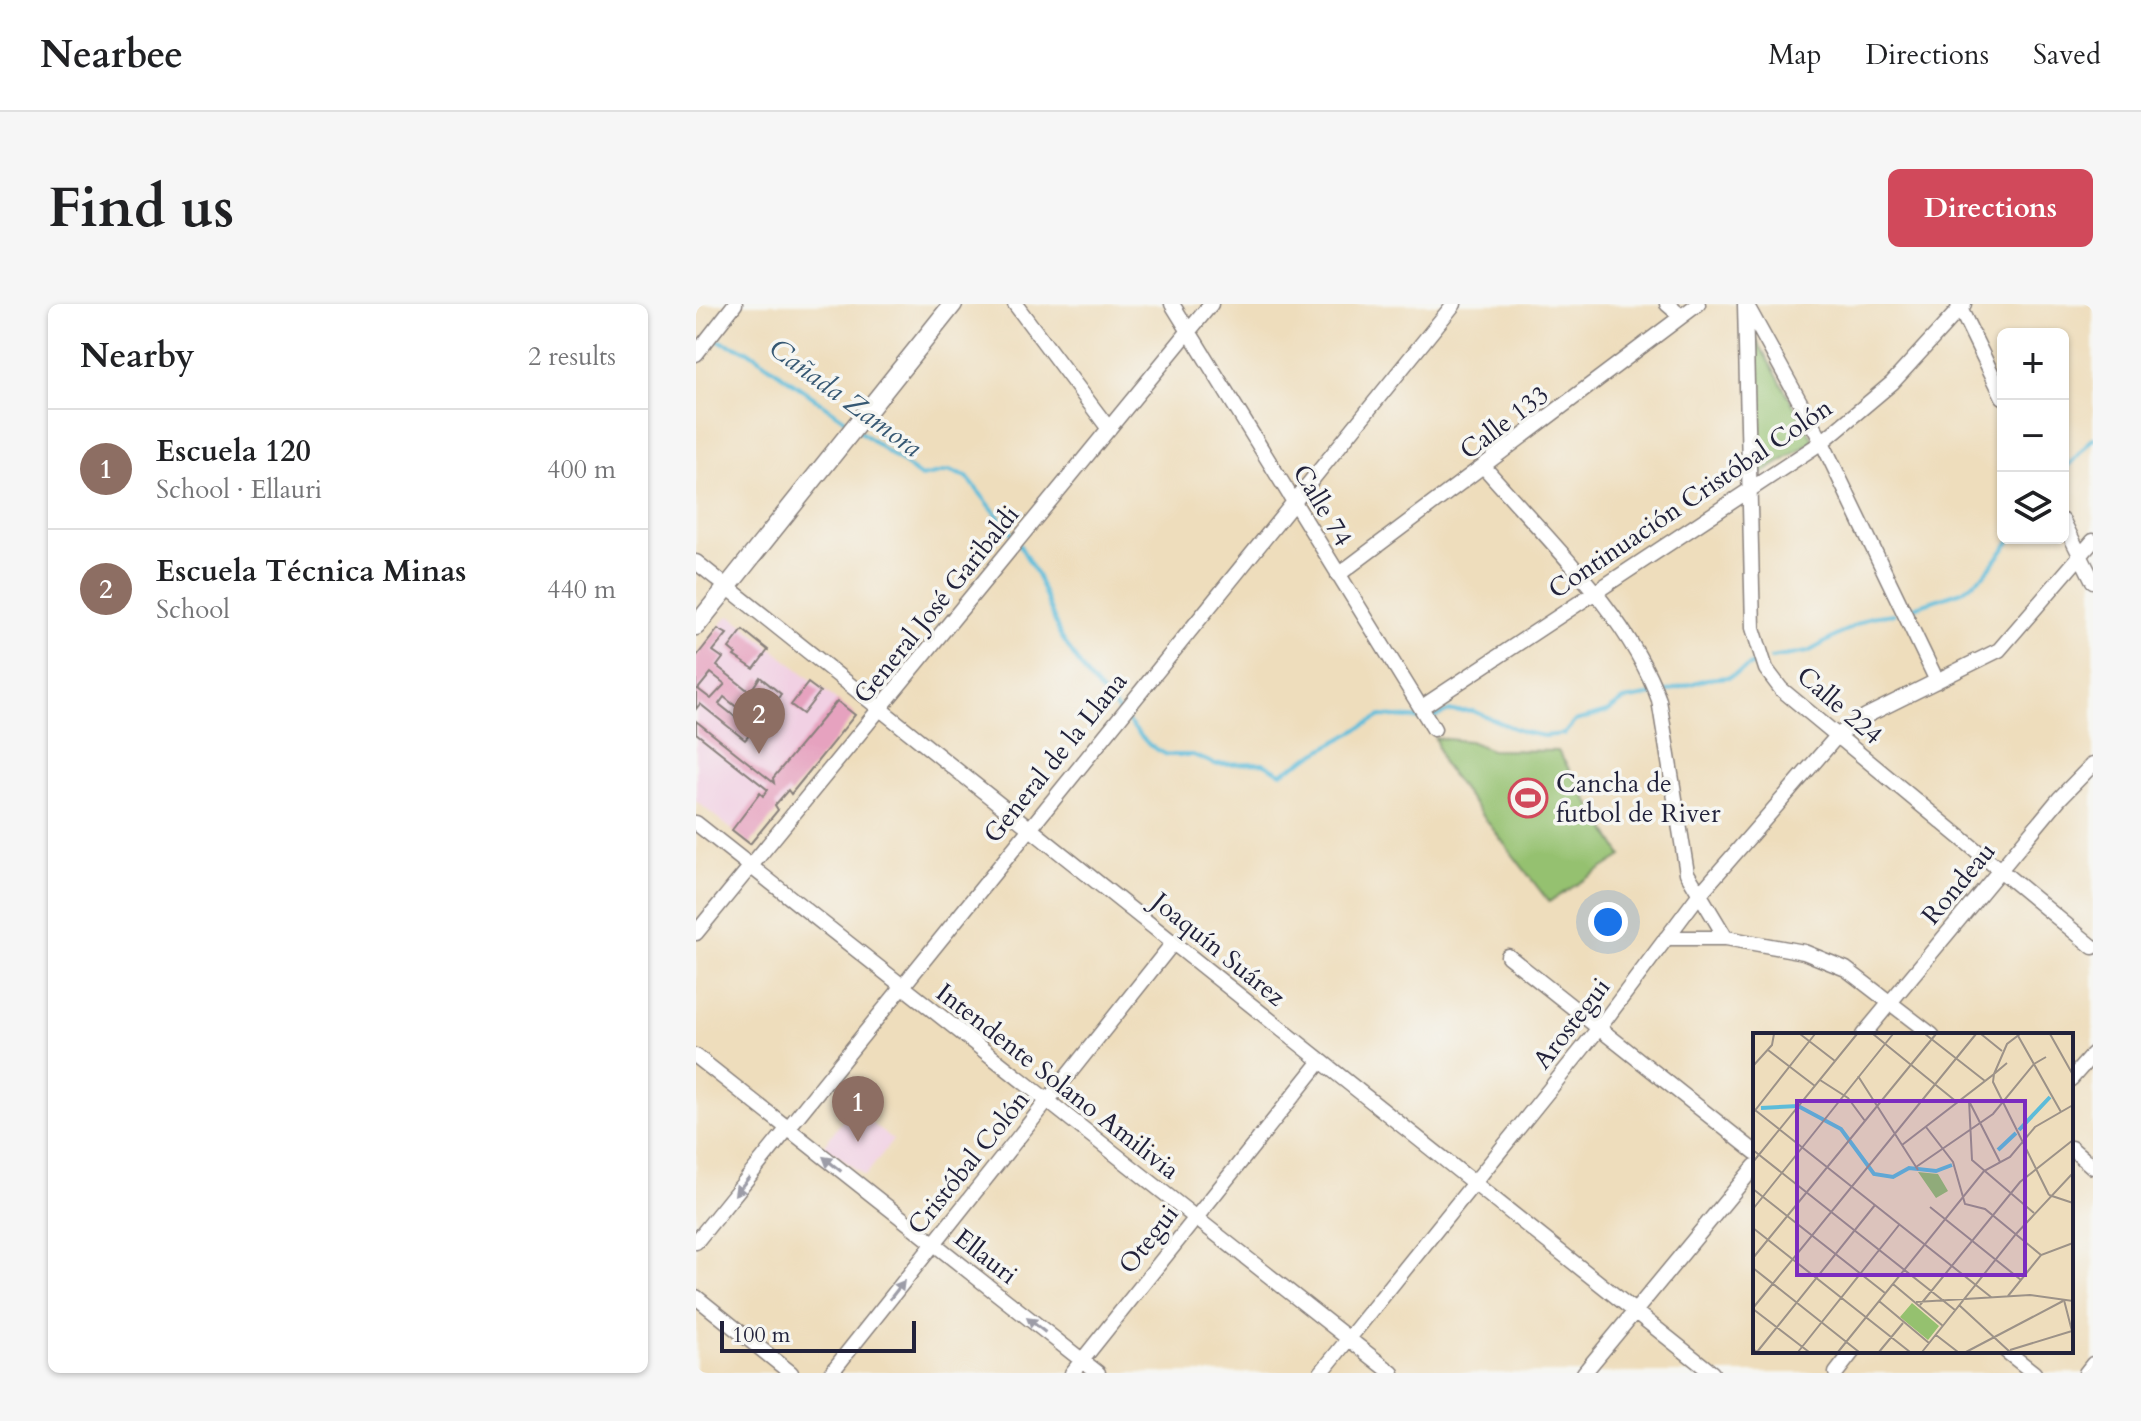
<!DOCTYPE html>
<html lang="en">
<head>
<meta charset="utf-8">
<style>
	body { margin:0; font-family:Cardo,serif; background:#f6f6f6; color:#202124 }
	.controls { position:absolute; right:24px; top:24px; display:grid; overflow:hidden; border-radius:12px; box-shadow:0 2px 6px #0004 }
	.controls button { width:72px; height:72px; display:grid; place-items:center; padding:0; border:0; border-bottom:2px solid #e0e0e0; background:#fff; color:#202124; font:40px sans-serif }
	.scale { position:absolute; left:24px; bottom:20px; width:196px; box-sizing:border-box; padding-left:8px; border:4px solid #22223b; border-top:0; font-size:22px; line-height:28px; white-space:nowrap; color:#22223b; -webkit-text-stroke:6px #f6f6f2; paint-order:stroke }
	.you { position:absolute; left:912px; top:618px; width:28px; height:28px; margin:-20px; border:6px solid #fff; border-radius:50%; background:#1a73e8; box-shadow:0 0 0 12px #1a73e833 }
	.badge { display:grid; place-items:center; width:52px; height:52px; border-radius:50%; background:#d1495b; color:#fff; font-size:26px; font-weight:700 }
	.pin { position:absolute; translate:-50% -66px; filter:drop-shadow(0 2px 4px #0008) }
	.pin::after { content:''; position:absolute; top:42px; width:28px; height:24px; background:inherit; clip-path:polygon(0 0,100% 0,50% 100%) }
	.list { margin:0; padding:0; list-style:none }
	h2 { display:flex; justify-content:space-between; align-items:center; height:104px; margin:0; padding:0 32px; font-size:34px }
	h2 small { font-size:26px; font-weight:400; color:#757577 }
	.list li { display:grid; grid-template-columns:52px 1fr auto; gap:24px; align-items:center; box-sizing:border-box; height:120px; padding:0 32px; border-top:2px solid #e0e0e0 }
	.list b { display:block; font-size:30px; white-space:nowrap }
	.list p { margin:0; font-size:26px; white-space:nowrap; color:#757577 }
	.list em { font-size:26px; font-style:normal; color:#757577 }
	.icon { flex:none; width:44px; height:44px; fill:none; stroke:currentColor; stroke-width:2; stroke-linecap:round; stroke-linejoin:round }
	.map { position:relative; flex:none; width:1397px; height:1069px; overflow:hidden; border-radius:12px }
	header { display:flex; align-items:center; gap:48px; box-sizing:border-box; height:112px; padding:0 40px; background:#fff; border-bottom:2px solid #e0e0e0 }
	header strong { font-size:38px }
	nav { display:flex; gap:44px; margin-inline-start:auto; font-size:28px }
	.intro { display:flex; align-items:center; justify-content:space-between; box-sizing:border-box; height:192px; padding:0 48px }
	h1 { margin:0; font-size:56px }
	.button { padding:20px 36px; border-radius:12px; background:#d1495b; color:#fff; font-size:28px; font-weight:700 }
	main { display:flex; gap:48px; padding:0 48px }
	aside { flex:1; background:#fff; border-radius:12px; box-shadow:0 2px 6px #0004 }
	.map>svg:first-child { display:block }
	.built { fill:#f1d0e3 }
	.green { fill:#95c16f; stroke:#5c7255; stroke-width:2 }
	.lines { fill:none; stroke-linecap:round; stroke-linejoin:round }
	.stream { stroke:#5cbcda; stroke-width:4 }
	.building { fill:#e6a2bf; fill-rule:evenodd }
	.minor-casing { stroke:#88807c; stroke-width:17 }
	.tertiary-casing { stroke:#88807c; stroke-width:21 }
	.minor { stroke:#fff; stroke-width:14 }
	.tertiary { stroke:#fff; stroke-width:18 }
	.oneway { fill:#9c9ca7 }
	.labels { text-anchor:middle; stroke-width:7; stroke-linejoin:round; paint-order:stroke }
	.street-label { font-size:26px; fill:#22223b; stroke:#f6f6f2 }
	.poi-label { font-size:26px; fill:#22223b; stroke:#f6f6f2; text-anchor:start }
	.water-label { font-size:28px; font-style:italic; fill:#365873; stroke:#f6f6f2 }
	.inset-river { fill:none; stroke:#5cbcda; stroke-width:4 }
	.inset-road { fill:none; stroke:#9c9288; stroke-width:2 }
	.view { fill:#7b2cbf; fill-opacity:0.15; stroke:#7b2cbf; stroke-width:4 }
	.inset-edge { fill:none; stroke:#22223b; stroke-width:4 }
</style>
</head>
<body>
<header>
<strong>Nearbee</strong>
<nav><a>Map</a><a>Directions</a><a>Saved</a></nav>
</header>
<div class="intro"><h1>Find us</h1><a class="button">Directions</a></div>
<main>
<aside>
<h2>Nearby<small>2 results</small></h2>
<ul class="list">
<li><span class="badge" style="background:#8d6e63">1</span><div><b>Escuela 120</b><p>School · Ellauri</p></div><em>400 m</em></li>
<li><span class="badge" style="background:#8d6e63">2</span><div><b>Escuela Técnica Minas</b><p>School</p></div><em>440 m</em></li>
</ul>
</aside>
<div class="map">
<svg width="1397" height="1069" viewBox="0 0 1397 1069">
	<rect width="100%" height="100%" fill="#f6f6f2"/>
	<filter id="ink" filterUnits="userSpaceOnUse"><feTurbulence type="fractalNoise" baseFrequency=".0125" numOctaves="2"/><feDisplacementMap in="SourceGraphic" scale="16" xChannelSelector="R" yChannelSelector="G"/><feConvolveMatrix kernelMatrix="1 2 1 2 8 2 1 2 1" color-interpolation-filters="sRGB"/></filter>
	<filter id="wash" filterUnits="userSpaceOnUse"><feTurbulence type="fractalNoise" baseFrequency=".006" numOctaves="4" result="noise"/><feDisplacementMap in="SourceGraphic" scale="32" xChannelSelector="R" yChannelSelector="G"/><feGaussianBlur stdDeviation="1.8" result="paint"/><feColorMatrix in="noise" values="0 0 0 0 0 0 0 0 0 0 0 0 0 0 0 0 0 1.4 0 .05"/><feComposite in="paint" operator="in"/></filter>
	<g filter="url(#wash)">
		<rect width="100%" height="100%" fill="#eeddbc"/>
		<!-- built -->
		<path class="built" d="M36 312 159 411 54 540 0 497V353L31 313Z
			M156 804 197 836 169 872 128 841Z"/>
		<!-- green -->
		<path class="green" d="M1056 28 1118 137 1062 172 1055 31Z
			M739 434 773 437 795 446 862 447 926 552 853 598 747 460Z"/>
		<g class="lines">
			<!-- stream -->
			<path class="stream" d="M17 35 52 47 155 120
				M162 126 225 173 253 167 271 173 318 232
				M1367 168 1397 134
				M323 240 342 273 364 331 391 372 453 441 471 451H497L519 460 567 459 585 469 685 412 728 415
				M1212 305 1266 287 1289 270 1317 234
				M1075 354 1112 348 1174 313 1198 310
				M965 389 1011 375 1033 373 1063 357
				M736 414 754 407H777L827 428 848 432 868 430 879 417 911 408 928 396 957 391"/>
		</g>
		<g id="blocks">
			<!-- building -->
			<path class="building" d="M22 325 31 330 17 347 27 354 21 362 54 388 64 373 85 390 63 421 28 393 23 400 57 427 49 436 4 400 0 405V353ZM15 369 29 380 15 395 2 385Z
				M47 326 72 346 58 365 38 352 40 350 33 344Z
				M112 379 124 388 107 410 95 401Z
				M141 397 159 411 95 490 92 486 79 501 82 506 54 540 36 526 64 489 67 492 72 486 0 429V417L78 479 77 474Z"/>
		</g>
	</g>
	<g filter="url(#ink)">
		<use href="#blocks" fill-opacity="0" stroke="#88807c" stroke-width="2"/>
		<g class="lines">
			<defs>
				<path id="minor" d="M319 0 413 125
					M476 0 738 425
					M971 0 985 12
					M1049 0 1057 324 1070 365 1085 385 1397 643
					M1050 0 1126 138 1241 377
					M1262 0 1307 93
					M0 50 39 0
					M789 164C848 232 933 311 963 396L991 569 1030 634 1108 648 1150 665 1236 731
					M1367 217 1397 277
					M0 258 1016 1069
					M642 271 1002 0
					M726 403 1126 138 1196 79 1268 0
					M0 519 696 1069
					M0 629 515 0
					M970 634H1030
					M812 652 1059 848
					M1167 731 1363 495 1397 460
					M0 752 402 1069
					M1375 775 1397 750
					M1375 844 1397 863
					M0 938 758 0
					M0 993 95 1069
					M1310 1047 1338 1069
					M135 1069 477 639
					M376 1069 625 757
					M625 1069 903 724 1002 592 1142 431 1170 412 1303 346 1397 237
					M888 1069 1059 862
					M1140 1069 1157 1047
					M1390 1069 1397 1060"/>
				<path id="tertiary" d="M0 322 257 0"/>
			</defs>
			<!-- minor casing -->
			<use href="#minor" class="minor-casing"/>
			<!-- tertiary casing -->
			<use href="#tertiary" class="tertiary-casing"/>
			<!-- minor -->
			<use href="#minor" class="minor"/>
			<!-- tertiary -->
			<use href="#tertiary" class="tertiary"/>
		</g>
		<!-- one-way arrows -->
		<defs><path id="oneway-solid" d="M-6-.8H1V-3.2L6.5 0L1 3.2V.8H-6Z" transform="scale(2)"/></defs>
		<g class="oneway">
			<use href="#oneway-solid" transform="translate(136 860) rotate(-141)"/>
			<use href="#oneway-solid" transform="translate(46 882) rotate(129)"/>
			<use href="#oneway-solid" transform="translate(201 986) rotate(-52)"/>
			<use href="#oneway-solid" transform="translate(340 1021) rotate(-142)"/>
		</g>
	</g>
	<!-- icons -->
	<defs>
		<symbol id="stadium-ring" viewBox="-11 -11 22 22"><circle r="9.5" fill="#f6f6f2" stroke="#d1495b" stroke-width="1.5"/><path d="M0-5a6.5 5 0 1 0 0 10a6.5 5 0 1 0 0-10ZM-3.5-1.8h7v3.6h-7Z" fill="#d1495b"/></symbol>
	</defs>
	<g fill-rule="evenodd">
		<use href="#stadium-ring" x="810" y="472" width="44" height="44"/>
	</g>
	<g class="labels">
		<!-- street labels -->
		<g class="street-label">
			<text transform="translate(808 118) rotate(-37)" y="9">Calle 133</text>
			<text transform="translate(994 194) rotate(-34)" y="9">Continuación Cristóbal Colón</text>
			<text transform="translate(627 201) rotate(59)" y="9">Calle 74</text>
			<text transform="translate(240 300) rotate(-51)" y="9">General José Garibaldi</text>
			<text transform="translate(1144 401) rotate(41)" y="9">Calle 224</text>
			<text transform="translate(359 453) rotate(-51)" y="9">General de la Llana</text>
			<text transform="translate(1262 579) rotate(-50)" y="9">Rondeau</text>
			<text transform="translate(523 645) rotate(39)" y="9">Joaquín Suárez</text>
			<text transform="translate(875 719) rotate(-52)" y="9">Arostegui</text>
			<text transform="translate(362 777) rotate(38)" y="9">Intendente Solano Amilivia</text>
			<text transform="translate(272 858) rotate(-51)" y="9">Cristóbal Colón</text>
			<text transform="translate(452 935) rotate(-52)" y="9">Otegui</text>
			<text transform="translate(290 952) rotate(38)" y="9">Ellauri</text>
		</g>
		<!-- poi labels -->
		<g class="poi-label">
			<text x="860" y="488">Cancha de<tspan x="860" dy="30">futbol de River</tspan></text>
		</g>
		<!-- water labels -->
		<g class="water-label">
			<text transform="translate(150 93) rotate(36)" y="10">Cañada Zamora</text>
		</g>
	</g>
	<!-- overview -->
	<g transform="translate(1057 729)">
		<rect width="320" height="320" fill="#eeddbc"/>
		<path d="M165 139 185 141 195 158 183 165ZM159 270 186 293 175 307 147 284Z" fill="#95c16f"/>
		<path class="inset-river" d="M8 75 45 73 88 96 121 141 140 144 156 135 183 138 199 132M266 97 297 64M245 117 263 100"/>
		<path class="inset-road" d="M47 1 82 28M120 1 205 70M172 1 232 48M228 1 249 18M264 1 308 79M297 1 320 42M15 17 62 53M254 30 241 41 240 49 296 162M0 33 19 12 21 1M105 43 165 137M67 47 95 65 112 88M216 67 219 127 281 180M216 68 247 129M2 77 238 264M0 80 62 1M173 94 200 129 212 171 232 176 288 222M149 112 241 41 254 11 267 1M0 117 202 277M0 129 104 1M163 134 240 81 281 31 293 24M0 156 132 260M296 162 320 170M177 174 268 247M0 176 140 1M0 195 157 319M0 225 183 1M0 235 106 319M140 251 190 293M255 263 288 222 320 210M311 267 320 302M126 268 176 310M163 269 277 262 320 268M167 272 267 149 320 107M206 272 257 319M0 275 223 1M0 276 56 319M183 302 205 319M0 316 4 319 122 172M257 317 319 298M45 319 146 192M85 319 231 138 257 124 282 94 320 72M126 319 150 290M169 319 263 201 320 140M213 319 310 268"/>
		<path class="view" d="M44 68H272V242H44Z"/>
		<rect width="320" height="320" class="inset-edge"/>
	</g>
</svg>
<div class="controls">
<button>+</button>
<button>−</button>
<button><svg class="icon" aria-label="layers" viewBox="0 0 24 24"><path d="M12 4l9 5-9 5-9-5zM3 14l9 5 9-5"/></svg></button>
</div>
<div class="scale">100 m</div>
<div class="you"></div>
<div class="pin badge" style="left:162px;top:838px;background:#8d6e63">1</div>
<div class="pin badge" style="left:63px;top:450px;background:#8d6e63">2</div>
</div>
</main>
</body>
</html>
